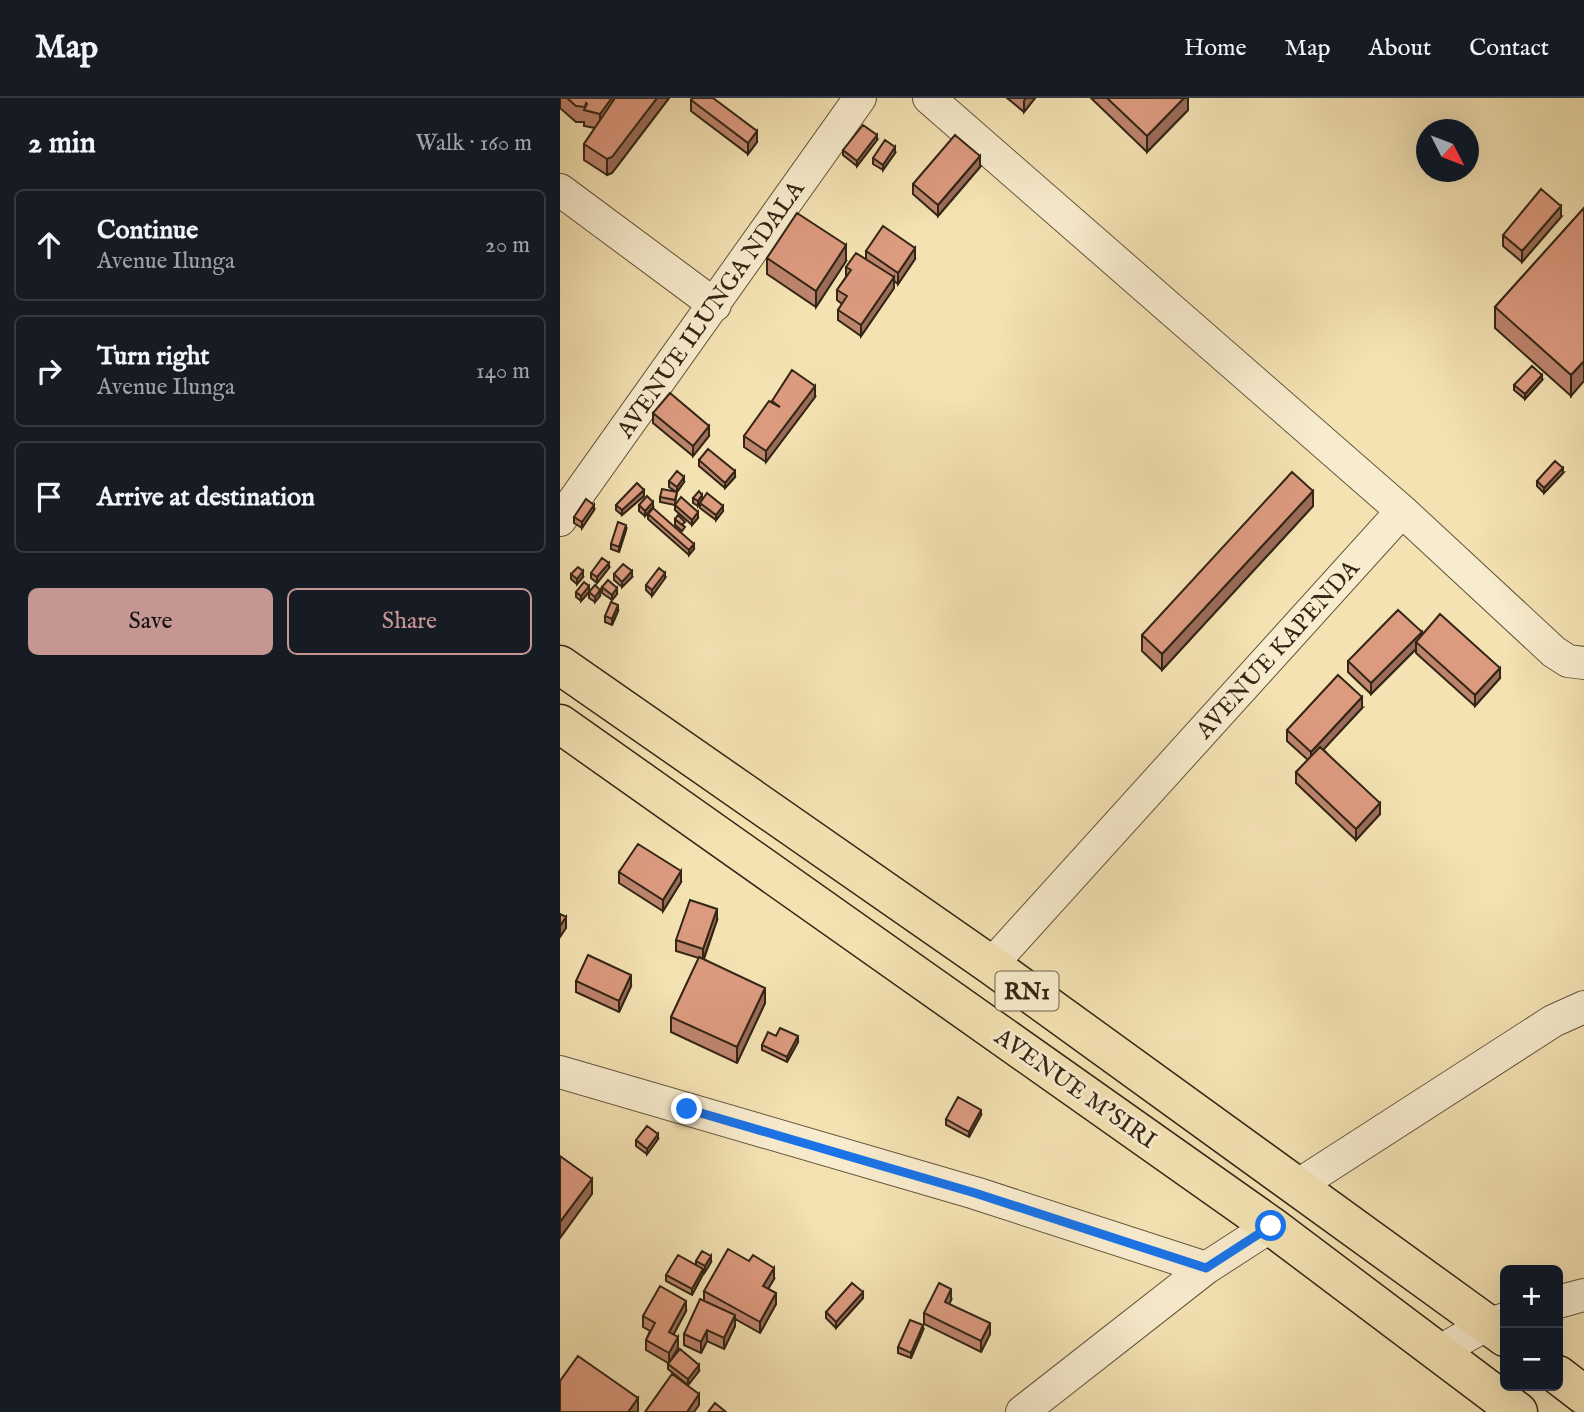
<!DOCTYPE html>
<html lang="en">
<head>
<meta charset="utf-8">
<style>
	body { margin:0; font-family:"IM FELL English",serif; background:#20242c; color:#f1f3f6 }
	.controls { position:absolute; right:21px; bottom:21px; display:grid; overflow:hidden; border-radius:10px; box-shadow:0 7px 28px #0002 }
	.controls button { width:63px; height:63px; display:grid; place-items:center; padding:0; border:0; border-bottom:2px solid #363941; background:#171b24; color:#f1f3f6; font:35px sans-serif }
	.compass { position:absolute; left:856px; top:21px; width:63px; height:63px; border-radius:50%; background:#171b24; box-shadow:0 7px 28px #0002; rotate:132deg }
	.stop { position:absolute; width:21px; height:21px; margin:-16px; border:5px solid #1a73e8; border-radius:50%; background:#fff }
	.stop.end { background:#1a73e8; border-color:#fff; box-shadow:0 2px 7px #0008 }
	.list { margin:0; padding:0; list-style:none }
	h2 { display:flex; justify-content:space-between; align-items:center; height:91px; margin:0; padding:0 28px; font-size:30px }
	h2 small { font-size:23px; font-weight:400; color:#9ea1a6 }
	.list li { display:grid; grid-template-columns:46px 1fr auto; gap:21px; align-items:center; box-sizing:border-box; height:112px; margin:0 14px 14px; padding:0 14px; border:2px solid #363941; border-radius:10px }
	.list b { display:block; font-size:26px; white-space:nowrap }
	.list p { margin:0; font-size:23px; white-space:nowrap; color:#9ea1a6 }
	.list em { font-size:23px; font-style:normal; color:#9ea1a6 }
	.actions { display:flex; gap:14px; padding:21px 28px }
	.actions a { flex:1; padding:16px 0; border:2px solid #c59692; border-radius:10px; text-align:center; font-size:24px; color:#c59692 }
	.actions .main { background:#c59692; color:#111 }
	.icon { flex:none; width:38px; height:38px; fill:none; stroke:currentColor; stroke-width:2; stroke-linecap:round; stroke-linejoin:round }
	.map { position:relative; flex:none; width:1024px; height:1314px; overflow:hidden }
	header { display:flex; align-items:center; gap:42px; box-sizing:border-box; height:98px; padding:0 35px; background:#171b24; border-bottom:2px solid #363941 }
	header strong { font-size:33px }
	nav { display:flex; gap:38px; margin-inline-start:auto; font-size:24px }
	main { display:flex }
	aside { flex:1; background:#171b24 }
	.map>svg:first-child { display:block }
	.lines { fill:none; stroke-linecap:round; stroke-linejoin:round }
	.minor-casing { stroke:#63553c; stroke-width:34 }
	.trunk-casing { stroke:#332615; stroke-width:41 }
	.minor { stroke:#f8ecce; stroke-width:32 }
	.trunk { stroke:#f4e2b3; stroke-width:38 }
	.wall { fill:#bd846d; stroke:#332615; stroke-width:2 }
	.shaded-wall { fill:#9a6c59; stroke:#332615; stroke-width:2 }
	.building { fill:#dc9a7f; stroke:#332615; stroke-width:2 }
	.route { stroke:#1a73e8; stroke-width:9 }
	.labels { text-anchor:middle; stroke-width:6; stroke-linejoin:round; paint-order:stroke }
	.shield { fill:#f8ecce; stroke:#6e614c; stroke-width:2 }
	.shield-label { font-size:23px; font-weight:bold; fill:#332615 }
	.street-label { font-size:24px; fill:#332615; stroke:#f8ecce }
</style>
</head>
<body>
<header>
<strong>Map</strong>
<nav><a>Home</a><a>Map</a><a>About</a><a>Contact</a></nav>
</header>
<main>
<aside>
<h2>2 min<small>Walk · 160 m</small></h2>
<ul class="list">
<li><svg class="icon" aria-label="ahead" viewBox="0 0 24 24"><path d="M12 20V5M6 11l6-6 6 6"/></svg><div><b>Continue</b><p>Avenue Ilunga</p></div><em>20 m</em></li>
<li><svg class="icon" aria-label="right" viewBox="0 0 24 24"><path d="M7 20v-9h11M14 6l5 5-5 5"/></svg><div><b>Turn right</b><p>Avenue Ilunga</p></div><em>140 m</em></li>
<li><svg class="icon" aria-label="arrive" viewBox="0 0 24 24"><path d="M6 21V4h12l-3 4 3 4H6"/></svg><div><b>Arrive at destination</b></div></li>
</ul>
<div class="actions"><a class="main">Save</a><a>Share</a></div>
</aside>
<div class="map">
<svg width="1024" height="1314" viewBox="0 0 1024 1314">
	<rect width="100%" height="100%" fill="#f4e2b3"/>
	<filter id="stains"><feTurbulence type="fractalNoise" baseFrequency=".00286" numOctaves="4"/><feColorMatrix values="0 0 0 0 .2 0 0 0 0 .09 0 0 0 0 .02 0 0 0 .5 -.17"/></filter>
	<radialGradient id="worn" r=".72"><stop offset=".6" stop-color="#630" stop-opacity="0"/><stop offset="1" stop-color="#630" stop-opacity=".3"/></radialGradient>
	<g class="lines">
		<defs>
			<path id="minor" d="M369 0 842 413
				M0 92 155 207
				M0 422 300 0
				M431 867 842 413 994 554 1008 563 1024 565
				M0 974 415 1095 646 1170 711 1128
				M737 1088 993 923 1024 909
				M998 1204 1024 1197
				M878 1254 928 1226 945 1221
				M462 1314 646 1170"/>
			<path id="trunk" d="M0 567 431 867 945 1239
				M0 626 711 1128 958 1314
				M998 1277 1024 1297"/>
		</defs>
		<!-- minor casing -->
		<use href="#minor" class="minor-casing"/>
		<!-- trunk casing -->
		<use href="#trunk" class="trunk-casing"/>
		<!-- minor -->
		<use href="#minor" class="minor"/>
		<!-- trunk -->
		<use href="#trunk" class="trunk"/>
	</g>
	<!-- wall -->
	<path class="wall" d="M0 0H109L52 75 47 77 24 62V46L35 30 24 28V24H16L0 10Z
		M447 0H475L464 14Z
		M531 0H628V12L587 54Z
		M131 2 197 44 188 56 131 13Z
		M317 42 297 68 283 57V52Z
		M335 55 323 72 313 66V60Z
		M420 69 378 118 353 96V86Z
		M1024 110 1011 298 935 230V209Z
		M1001 119 962 164 943 148V137Z
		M306 153 355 161 338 186 334 183V190L301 238 278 222V212L282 206 277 202V192L286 179V169L306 162Z
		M207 160 286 163 256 209 207 176Z
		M982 282 965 301 954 292V287Z
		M255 299 206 364 184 349V338L212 305V303Z
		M93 315 149 338 133 358 93 325Z
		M139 362 175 379 165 390 139 368Z
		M1003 375 984 395 977 388V383Z
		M109 383 124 384 117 394 115 406 138 420 132 427 115 412V407L100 404V399L116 394 109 389Z
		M84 398 62 417 56 412V407Z
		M133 400 142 401 163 413 156 422 140 410V406L138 408 133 405Z
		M79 407 93 409 85 418 79 413Z
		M753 408 602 572 582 553V537Z
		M34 412 22 430 14 425V419Z
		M88 416 134 451 129 457 88 421Z
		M115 421 125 429 122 433 115 427Z
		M66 432 59 454 51 451V446Z
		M49 470 37 485 31 480V475Z
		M11 476 23 479 17 486 11 481Z
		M54 476 72 479 62 489 54 482Z
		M105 480 92 498 86 492V487Z
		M42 489 57 496 52 502 42 495Z
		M16 494H29L21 503 16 499Z
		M29 494 40 498 35 504 29 500Z
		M58 513 52 527 45 524V518Z
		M862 537 940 580 915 608 856 555V551L811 596 788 574V563Z
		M802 610 763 651 820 716 796 742 736 685V674L748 662 727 643V632Z
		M59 774 121 784 103 813 59 785Z
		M157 822 144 861 205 905 177 965 111 934V919L139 860 116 853V842Z
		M16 883 71 888 59 914 16 894Z
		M216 938 238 944 227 964 202 952V947Z
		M421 1017 409 1039 386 1027V1021Z
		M98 1041 87 1056 76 1048V1042Z
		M136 1163 151 1164 145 1174 143 1173V1176L132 1197 106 1183V1177L136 1167Z
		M214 1181 208 1191 216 1206 200 1235 175 1221V1228L164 1251 147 1243 141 1255 124 1247V1236L144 1203V1193Z
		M303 1200 276 1230 266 1220V1214Z
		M391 1202 389 1206 430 1236 421 1254 364 1226V1215Z
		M126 1213 113 1237 118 1250 111 1262 139 1273 128 1287 108 1271V1265L86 1252V1242L90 1233 83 1229V1218Z
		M363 1232 351 1260 338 1255V1249Z"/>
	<!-- shaded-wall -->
	<path class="shaded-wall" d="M48 0H58L40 31V16Z
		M97 0H109L52 75 47 77V61Z
		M466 0H475L464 14V3Z
		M624 0H628V12L587 54V38Z
		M197 33V44L188 56V45Z
		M317 37V42L297 68V63Z
		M335 49V55L323 72V67Z
		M420 58V69L378 118V107Z
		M1001 108V119L962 164V153Z
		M286 147V163L256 209V193Z
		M355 150V161L338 186V175Z
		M334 179V190L301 238V227Z
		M1024 263V283L1011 298V277Z
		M982 277V282L965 301V296Z
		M255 288V299L206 364V353Z
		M149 328V338L133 358V348Z
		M1003 370V375L984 395V390Z
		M175 373V379L165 390V385Z
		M124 379V384L117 394V389Z
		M84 392V398L62 417V412Z
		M753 393V408L602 572V556Z
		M142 397V402L138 408V403Z
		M93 404V409L85 418V413Z
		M34 407V412L22 430V424Z
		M163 408V413L156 422V417Z
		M138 414V420L132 427V422Z
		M66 427V432L59 454V449Z
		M134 446V451L129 457V452Z
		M49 465V470L37 485V479Z
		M23 473V479L17 486V481Z
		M72 473V479L62 489V484Z
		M105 475V480L92 498V492Z
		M29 488V494L21 503V498Z
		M57 490V496L52 502V497Z
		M40 492V498L35 504V499Z
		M58 507V513L52 527V521Z
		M862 534V545L856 544V551L811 596V585Z
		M940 570V580L915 608V597Z
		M802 599V610L751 665V654Z
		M820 705V716L796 742V731Z
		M121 773V784L103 813V802Z
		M157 811V822L143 862V851Z
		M6 819V830L0 839V828Z
		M71 877V888L59 914V903Z
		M205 890V905L177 965V949Z
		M238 938V944L227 964V959Z
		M421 1012V1017L409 1039V1034Z
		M98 1036V1041L87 1056V1051Z
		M32 1081V1096L0 1140V1124Z
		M151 1158V1164L145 1174V1168Z
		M214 1170V1181L203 1199V1188Z
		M143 1171V1176L132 1197V1191Z
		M391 1191V1202L385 1214V1204Z
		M303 1194V1200L276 1230V1224Z
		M216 1195V1206L200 1235V1224Z
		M126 1203V1213L109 1245V1234Z
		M175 1217V1228L164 1251V1240Z
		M430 1225V1236L421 1254V1243Z
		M363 1227V1232L351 1260V1255Z
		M147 1232V1243L141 1255V1244Z
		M118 1239V1250L109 1265V1255Z
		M139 1267V1273L128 1287V1281Z
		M139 1296V1307L134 1314H127Z
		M78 1300V1314H68Z"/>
	<!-- building -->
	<path class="building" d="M7 0H50L51 1 40 16 24 12 27 6 26 5 25 9 16 8Z
		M55 0H97L52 59 47 61 24 46Z
		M133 0H153L197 33 188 45 131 2Z
		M547 0H624L587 38Z
		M303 27 317 37 297 63 283 52Z
		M395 37 420 58 378 107 353 86Z
		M325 42 335 49 323 67 313 60Z
		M981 91 1001 108 962 153 943 137Z
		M1024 110V263L1011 277 935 209Z
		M237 115 286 147 256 193 207 160Z
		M323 128 355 150 338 175 306 153Z
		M296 155 334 179 301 227 278 212 287 198 277 192 291 172 286 169Z
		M972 268 982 277 965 296 954 287Z
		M232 272 255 288 206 353 184 338 209 303 220 309 212 303Z
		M110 295 149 328 133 348 93 315Z
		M148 351 175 373 165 385 139 362Z
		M995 363 1003 370 984 390 977 383Z
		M117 373 124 379 117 389 109 383Z
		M732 374 753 393 602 556 582 537Z
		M77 385 84 392 62 412 56 407Z
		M102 391 117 394 115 402 100 399Z
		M139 393 142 397 138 403 133 400Z
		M147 395 163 408 156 417 140 405Z
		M87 398 93 404 85 413 79 407Z
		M121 399 138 414 132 422 115 407Z
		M26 401 34 407 22 424 14 419Z
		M93 410 134 446 129 452 88 416Z
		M118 417 125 424 122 427 115 421Z
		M58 424 66 427 59 449 51 446Z
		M42 460 49 465 37 479 31 475Z
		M63 466 72 473 62 484 54 476Z
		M18 469 23 473 17 481 11 476Z
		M99 470 105 475 92 492 86 487Z
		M48 482 57 490 52 497 42 489Z
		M24 484 29 488 21 498 16 494Z
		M35 487 40 492 35 499 29 494Z
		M51 504 58 507 52 521 45 518Z
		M838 512 862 534 811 585 788 563Z
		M880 516 940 570 915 597 856 544Z
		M778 577 802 599 751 654 727 632Z
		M760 649 820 705 796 731 736 674Z
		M78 746 121 773 103 802 59 774Z
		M130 802 157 811 143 851 116 842Z
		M0 816 6 819 0 828Z
		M28 857 71 877 59 903 16 883Z
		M139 859 205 890 177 949 111 919Z
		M220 930 238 938 227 959 202 947 208 934 216 938Z
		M398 999 421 1012 409 1034 386 1021Z
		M87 1028 98 1036 87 1051 76 1042Z
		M0 1058 32 1081 0 1124Z
		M168 1151 189 1163 193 1157 214 1170 203 1188 216 1195 200 1224 144 1193Z
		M142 1153 151 1158 145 1168 136 1163Z
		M118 1157 143 1171 132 1191 106 1177Z
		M292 1185 303 1194 276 1224 266 1214Z
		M379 1185 391 1191 385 1204 430 1225 421 1243 364 1215Z
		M100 1188 126 1203 109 1234 118 1239 109 1255 86 1242 95 1225 83 1218Z
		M140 1201 175 1217 164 1240 147 1232 141 1244 124 1236Z
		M350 1222 363 1227 351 1255 338 1249Z
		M120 1251 139 1267 128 1281 108 1266Z
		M18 1258 78 1300 68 1314H0V1283Z
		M112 1276 139 1296 127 1314H85Z
		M155 1305 166 1314H148Z"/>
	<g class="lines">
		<!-- route -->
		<path class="route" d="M127 1011 415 1095 646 1170 711 1128"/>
	</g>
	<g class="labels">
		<!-- shield labels -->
		<rect class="shield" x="435.5" y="873.5" width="63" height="39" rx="5"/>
		<g class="shield-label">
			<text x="467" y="901">RN1</text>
		</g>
		<!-- street labels -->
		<g class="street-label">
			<text transform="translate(150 211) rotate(-55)" y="8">AVENUE ILUNGA NDALA</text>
			<text transform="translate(717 551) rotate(-48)" y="8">AVENUE KAPENDA</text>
			<text transform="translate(516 990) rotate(35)" y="8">AVENUE M'SIRI</text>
		</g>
	</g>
	<rect width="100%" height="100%" filter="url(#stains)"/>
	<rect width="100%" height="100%" fill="url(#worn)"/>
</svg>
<div class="controls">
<button>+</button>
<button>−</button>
</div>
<svg class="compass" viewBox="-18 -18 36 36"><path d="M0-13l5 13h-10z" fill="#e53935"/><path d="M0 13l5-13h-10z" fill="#9ea1a6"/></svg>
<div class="stop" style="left:711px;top:1128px"></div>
<div class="stop end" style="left:127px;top:1011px"></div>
</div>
</main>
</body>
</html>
